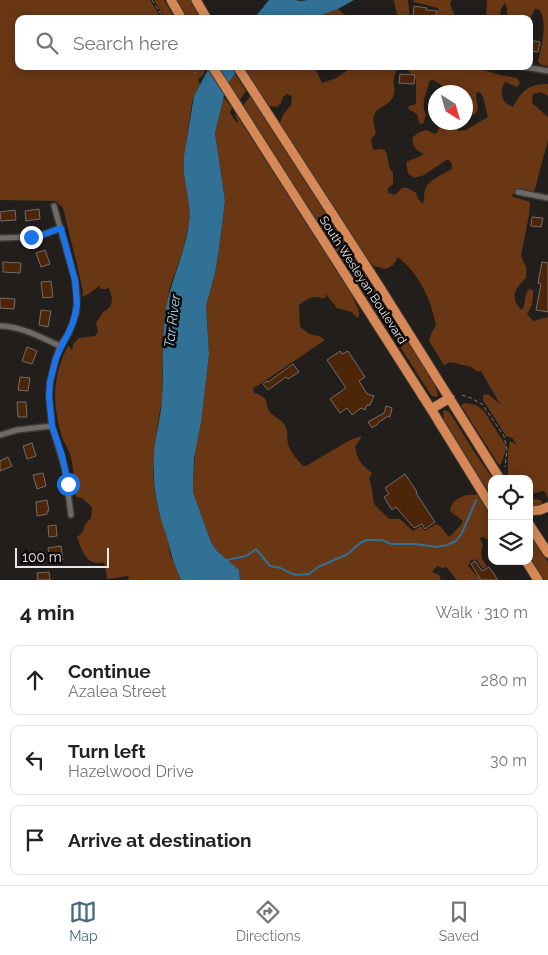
<!DOCTYPE html>
<html lang="en">
<head>
<meta charset="utf-8">
<style>
	body { margin:0; font-family:Raleway,sans-serif; background:#f2f2f2; color:#222 }
	.controls { position:absolute; right:15px; bottom:15px; display:grid; overflow:hidden; border-radius:10px; box-shadow:0 2px 12px #0003 }
	.controls button { width:45px; height:45px; display:grid; place-items:center; padding:0; border:0; border-bottom:1px solid #e0e0e0; background:#fff; color:#222; font:25px sans-serif }
	.compass { position:absolute; left:428px; top:85px; width:45px; height:45px; border-radius:50%; background:#fff; box-shadow:0 2px 12px #0003; rotate:143deg }
	.scale { position:absolute; left:15px; bottom:12px; width:94px; box-sizing:border-box; padding-left:5px; border:2px solid #e8e5e4; border-top:0; font-size:14px; line-height:18px; white-space:nowrap; color:#e8e5e4; -webkit-text-stroke:4px #0a0807; paint-order:stroke }
	.stop { position:absolute; width:15px; height:15px; margin:-11px; border:4px solid #1a73e8; border-radius:50%; background:#fff }
	.stop.end { background:#1a73e8; border-color:#fff; box-shadow:0 1px 5px #0008 }
	.list { margin:0; padding:0; list-style:none }
	h2 { display:flex; justify-content:space-between; align-items:center; height:65px; margin:0; padding:0 20px; font-size:21px }
	h2 small { font-size:16px; font-weight:400; color:#767676 }
	.list li { display:grid; grid-template-columns:32px 1fr auto; gap:15px; align-items:center; box-sizing:border-box; height:70px; margin:0 10px 10px; padding:0 10px; border:1px solid #e0e0e0; border-radius:10px }
	.list b { display:block; font-size:19px; white-space:nowrap }
	.list p { margin:0; font-size:16px; white-space:nowrap; color:#767676 }
	.list em { font-size:16px; font-style:normal; color:#767676 }
	.icon { flex:none; width:28px; height:28px; fill:none; stroke:currentColor; stroke-width:2; stroke-linecap:round; stroke-linejoin:round }
	.map { position:relative; flex:none; width:548px; height:580px; overflow:hidden }
	.search { position:absolute; background:#fff; box-shadow:0 2px 12px #0003; left:15px; right:15px; top:15px; height:55px; display:flex; align-items:center; gap:12px; box-sizing:border-box; padding:0 18px; border-radius:10px; color:#767676; font-size:19px }
	.sheet { height:305px; background:#fff }
	nav { display:flex; justify-content:space-around; align-items:center; box-sizing:border-box; height:70px; border-top:1px solid #e0e0e0; background:#fff; font-size:14px; color:#767676 }
	nav a { display:grid; justify-items:center; gap:2px }
	nav .on { color:#456a80 }
	.map>svg:first-child { display:block }
	.green { fill:#693714 }
	.water { fill:#317196 }
	.lines { fill:none; stroke-linecap:round; stroke-linejoin:round }
	.stream { stroke:#317196; stroke-width:2 }
	.building { fill:#4d260a; stroke:#726d6a }
	.minor-casing { stroke:#3c3937; stroke-width:8 }
	.trunk-casing { stroke:#3c3937; stroke-width:11 }
	.path { stroke:#7d7a78; stroke-width:1; stroke-dasharray:4 2.5; stroke-linecap:butt }
	.minor { stroke:#6f6a68; stroke-width:5 }
	.trunk { stroke:#d78856; stroke-width:9 }
	.route { stroke:#1a73e8; stroke-width:6 }
	.labels { text-anchor:middle; stroke-width:5; stroke-linejoin:round; paint-order:stroke }
	.street-label { font-size:12px; fill:#e8e5e4; stroke:#0a0807 }
	.water-label { font-size:14px; font-style:italic; fill:#a3d6f7; stroke:#0a0807 }
</style>
</head>
<body>
<div class="map">
<svg width="548" height="580" viewBox="0 0 548 580">
	<rect width="100%" height="100%" fill="#211e1b"/>
	<!-- green -->
	<path class="green" d="M0 0H150L162 19H19V66H205L206 68 203 75 198 79 200 85 194 96 192 102 183 165 185 182 189 199V224L183 250 170 287 165 315 163 333 162 400 157 428 153 472 155 495 159 511 168 540 170 554 181 580H129L128 576 107 579 106 570 104 562C86 567 82 550 77 537L83 532 85 524 91 518 92 507 82 498 76 497C74 483 74 468 70 454 68 448 64 443 62 437 52 404 52 376 68 346L72 350 73 344 79 338 95 336 98 332 96 323 103 312 107 310 111 305 112 298 109 288 105 289H101L99 286 90 293 82 297 83 292 77 265 63 208 56 201 0 200Z
		M154 0H164L175 19H165Z
		M176 0H191L201 19H188Z
		M392 0H408L410 19H398L394 1Z
		M413 0H452L450 4 456 19H436L438 8 414 2Z
		M487 0H548V66L542 65 538 62C541 45 548 26 540 10L535 9 531 17 529 37V19H507V8L505 3 501 9 500 19H486Z
		M338 9 349 19H311Z
		M242 66H314L322 83 336 78 354 66H398C395 73 393 79 394 86 394 89 395 91 394 94 389 112 366 102 376 133L371 140 373 150 381 149 385 150C389 158 387 167 393 173V184L388 188V193L395 195 402 188H408L416 193 418 199 423 204C425 199 423 193 426 188 429 180 445 173 452 169V164L448 159 424 175 414 178 408 173 406 162C412 159 418 158 424 154 417 151 411 146 413 137L418 133 426 130 436 134 440 127 452 124 456 125 459 131 466 130 488 117C485 109 485 100 481 93L477 92 476 97 478 109 475 114 469 115 466 112V92H447C445 86 437 83 432 79L429 82C427 93 420 104 426 115L423 124 419 123 417 114 408 109 409 106 416 104V79L409 72 408 66H439L443 68 474 67 500 75 517 78 520 83 517 87 505 82C499 92 501 103 513 107 522 90 529 84 548 84V96L541 92 533 94 532 103 548 117V140L536 185 534 191 518 190 511 196 530 202 529 215 521 256 526 267V278C515 288 509 298 522 310 527 301 523 298 529 289L533 290V297L532 305 527 314 533 321 548 317V499L546 493 543 491 532 494 533 499 541 500 542 503 535 509 529 508V479H508V452L510 441 517 445 512 438 506 436 483 400V395L488 394 500 404 481 371 478 372 471 367 450 362 444 365 429 341 431 334 436 325C430 298 420 275 398 257L393 265 386 269 374 266 366 258 326 194 279 125 283 115 291 105 292 96 287 94 283 97 281 103 277 107 269 106Z
		M235 74 246 91 239 101 228 84Z
		M250 96 434 380 438 396 435 397 431 395 397 342 351 276 243 106Z
		M223 97 232 107 230 113 237 123 238 121 235 115 236 114 352 295C354 302 360 309 359 316L357 318 352 312 337 308 326 294V297C319 300 325 298 318 297 310 297 305 300 299 305L300 327 309 334 319 336 325 340 259 385 253 388 254 393C273 398 262 405 273 415 276 418 282 420 284 424 289 431 286 440 289 447 292 454 298 460 303 466H306L350 440 362 436 359 441 355 446C357 460 361 464 372 473L369 479 371 484 374 504 389 519H400L413 531 421 526 425 531 436 524 440 526 449 537 460 526 463 521 451 512 450 511C450 509 452 504 453 503 458 496 470 493 478 495L492 519V541L488 540 484 537 480 538 483 545C480 554 481 559 487 566L483 569 476 559 473 561 472 559 470 561V563L468 566 481 580H457L446 567 443 568 437 566 432 572 439 575 441 580H240L239 570 217 551 211 542 193 492V480L195 452 201 417 209 354 206 306 215 273 219 249 225 201 215 133Z
		M466 403 476 405 484 411 506 446 505 453 501 464 499 465 462 407V404Z
		M446 410 450 413 475 453 493 479H492V497L444 422 443 411Z
		M529 532 548 562V580H544L529 556Z"/>
	<!-- water -->
	<path class="water" d="M269 0H294L301 1 308 0H354L338 9 311 19H250L256 16Z
		M210 66H240L228 84 225 91 215 133 225 201 219 249 215 273 206 306 209 354 201 422 194 458 193 480V492L211 542 217 551 239 570 240 580H181C175 567 171 555 168 541 165 531 161 521 159 511 154 493 153 474 154 455 155 436 161 417 162 399 164 371 161 343 165 315 169 283 185 255 189 223 192 200 181 179 184 156L194 96Z"/>
	<g class="lines">
		<!-- stream -->
		<path class="stream" d="M227 560 246 556 256 549 270 566 281 568 288 572 296 575 309 574 318 567 348 554 360 543 366 540H382L391 544H415L437 547 447 545 456 541 462 533 476 500"/>
	</g>
	<!-- building -->
	<path class="building" d="M414 6 427 8 426 10 437 11 435 18 425 17 424 19 413 17Z
		M529 40 540 42 538 52 529 51Z
		M400 74 415 75 414 84 399 83Z
		M39 209 40 219 26 221 25 211Z
		M15 210 16 220 1 221 0 212Z
		M532 217 543 218 541 227 531 226Z
		M45 250 50 264 41 267 36 253Z
		M3 262 21 263 20 273 3 272Z
		M542 262 548 263V312L536 310 541 284 538 283Z
		M51 281 53 297 43 298 41 282Z
		M0 298 15 299 14 309 0 308Z
		M41 310 51 311 48 327 39 325Z
		M27 347 37 351 32 364 22 361Z
		M340 351 342 354 348 351 365 377 359 381 367 394 374 396 370 405H367L365 410 361 408 352 415 347 408 340 413 330 399 346 388 327 360Z
		M293 364 299 372 288 379 286 377 268 390 263 384 267 381 268 382Z
		M20 377 30 378 28 391 18 390Z
		M17 402H26L27 417H18Z
		M386 406 392 408 390 417 388 416 378 423V424L372 428 368 422 384 413Z
		M32 443 36 456 27 459 23 446Z
		M8 457 12 466 0 471V461Z
		M43 473 46 486 37 489 33 475Z
		M405 474 417 492 416 493 435 522 425 529 422 524 414 528 396 507 392 510 384 497 389 494 385 488Z
		M47 500 49 511H47V514L37 516 36 502Z
		M56 525 57 536 49 537 48 526Z
		M61 546 63 560 50 562 48 548Z
		M475 561 482 571 489 567 498 580H481L471 564Z
		M49 572 50 580H38L37 573Z"/>
	<g class="lines">
		<defs>
			<path id="minor" d="M519 66 548 71
				M518 192 548 198
				M54 206 75 280 77 298 76 313 69 333 60 346 56 358 50 382 49 396 52 426 65 469 71 515
				M0 238 31 237 42 235 61 228
				M0 326C21 326 42 338 60 346
				M0 435 17 430 52 426"/>
			<path id="trunk" d="M171 0 182 19
				M196 0 207 19
				M212 66 431 409 492 508
				M237 66 379 286 500 479
				M431 409 450 398
				M529 511 540 510 548 507
				M529 524 548 553
				M526 561 538 580"/>
		</defs>
		<!-- minor casing -->
		<use href="#minor" class="minor-casing"/>
		<!-- trunk casing -->
		<use href="#trunk" class="trunk-casing"/>
		<!-- path -->
		<path class="path" d="M152 0 164 19
			M193 66 195 74
			M462 395 471 398 482 404 504 436 507 450 505 467"/>
		<!-- minor -->
		<use href="#minor" class="minor"/>
		<!-- trunk -->
		<use href="#trunk" class="trunk"/>
	</g>
	<g class="lines">
		<!-- route -->
		<path class="route" d="M31 237 42 235 61 228 75 280 77 305 73 323 56 358 50 382 49 396 52 426 62 455 68 484"/>
	</g>
	<g class="labels">
		<!-- street labels -->
		<g class="street-label">
			<text transform="translate(363 280) rotate(57)" y="4">South Wesleyan Boulevard</text>
		</g>
		<!-- water labels -->
		<g class="water-label">
			<text transform="translate(172 321) rotate(-83)" y="5">Tar River</text>
		</g>
	</g>
</svg>
<div class="controls">
<button><svg class="icon" aria-label="locate" viewBox="0 0 24 24"><circle cx="12" cy="12" r="6"/><path d="M12 2v4M12 18v4M2 12h4M18 12h4"/></svg></button>
<button><svg class="icon" aria-label="layers" viewBox="0 0 24 24"><path d="M12 4l9 5-9 5-9-5zM3 14l9 5 9-5"/></svg></button>
</div>
<svg class="compass" viewBox="-18 -18 36 36"><path d="M0-13l5 13h-10z" fill="#e53935"/><path d="M0 13l5-13h-10z" fill="#767676"/></svg>
<div class="scale">100 m</div>
<div class="stop" style="left:68px;top:484px"></div>
<div class="stop end" style="left:31px;top:237px"></div>
<div class="search"><svg class="icon" aria-label="search" viewBox="0 0 24 24"><circle cx="10" cy="10" r="6"/><path d="M15 15l6 6"/></svg>Search here</div>
</div>
<section class="sheet">
<h2>4 min<small>Walk · 310 m</small></h2>
<ul class="list">
<li><svg class="icon" aria-label="ahead" viewBox="0 0 24 24"><path d="M12 20V5M6 11l6-6 6 6"/></svg><div><b>Continue</b><p>Azalea Street</p></div><em>280 m</em></li>
<li><svg class="icon" aria-label="left" viewBox="0 0 24 24"><path d="M17 20v-9H6M10 6l-5 5 5 5"/></svg><div><b>Turn left</b><p>Hazelwood Drive</p></div><em>30 m</em></li>
<li><svg class="icon" aria-label="arrive" viewBox="0 0 24 24"><path d="M6 21V4h12l-3 4 3 4H6"/></svg><div><b>Arrive at destination</b></div></li>
</ul>
</section>
<nav>
<a class="on"><svg class="icon" aria-label="map" viewBox="0 0 24 24"><path d="M3 6l6-2 6 2 6-2v14l-6 2-6-2-6 2zM9 4v14M15 6v14"/></svg>Map</a>
<a><svg class="icon" aria-label="directions" viewBox="0 0 24 24"><path d="M12 3l9 9-9 9-9-9zM9 14v-3h6M13 9l2 2-2 2"/></svg>Directions</a>
<a><svg class="icon" aria-label="saved" viewBox="0 0 24 24"><path d="M7 4h10v16l-5-4-5 4z"/></svg>Saved</a>
</nav>
</body>
</html>
